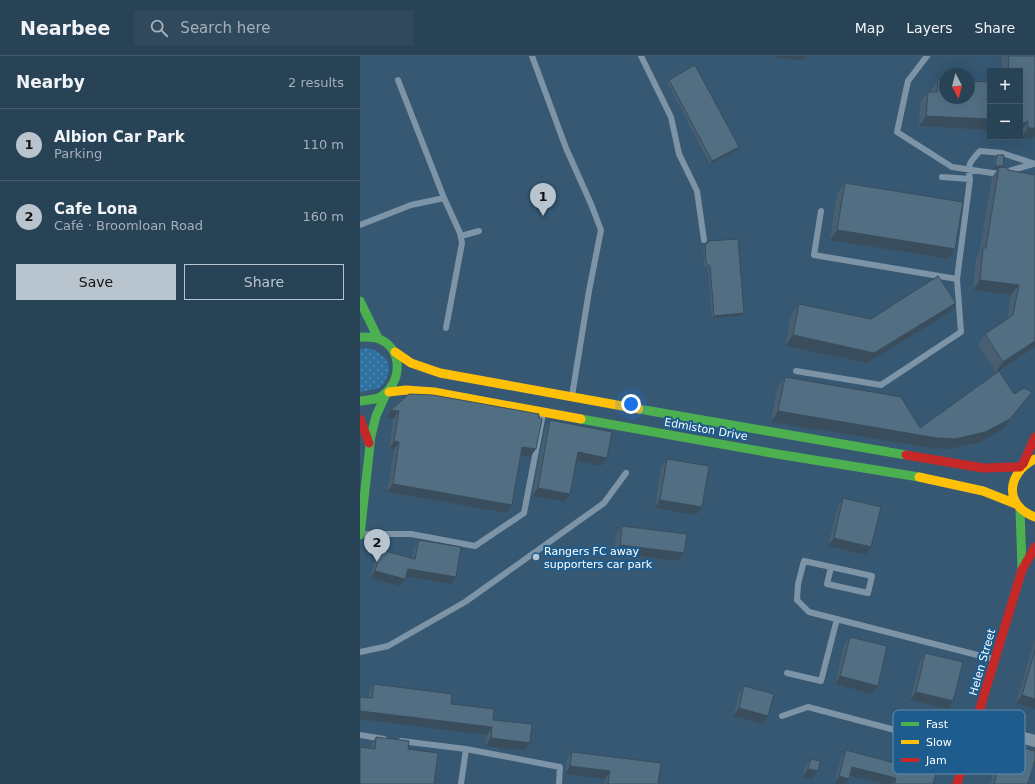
<!DOCTYPE html>
<html lang="en">
<head>
<meta charset="utf-8">
<style>
	body { margin:0; font-family:"DejaVu Sans",sans-serif; background:#30495c; color:#f1f3f6 }
	.controls { position:absolute; right:12px; top:12px; display:grid; overflow:hidden; border-radius:0px; box-shadow:0 4px 16px #0002 }
	.controls button { width:36px; height:36px; display:grid; place-items:center; padding:0; border:0; border-bottom:1px solid #445b6c; background:#284256; color:#f1f3f6; font:20px sans-serif }
	.compass { position:absolute; left:579px; top:12px; width:36px; height:36px; border-radius:50%; background:#284256; box-shadow:0 4px 16px #0002; rotate:173deg }
	.you { position:absolute; left:271px; top:348px; width:14px; height:14px; margin:-10px; border:3px solid #fff; border-radius:50%; background:#1a73e8; box-shadow:0 0 0 6px #1a73e833 }
	.badge { display:grid; place-items:center; width:26px; height:26px; border-radius:50%; background:#b9c5ce; color:#111; font-size:13px; font-weight:700 }
	.pin { position:absolute; translate:-50% -33px; filter:drop-shadow(0 1px 2px #0008) }
	.pin::after { content:''; position:absolute; top:21px; width:14px; height:12px; background:inherit; clip-path:polygon(0 0,100% 0,50% 100%) }
	.list { margin:0; padding:0; list-style:none }
	h2 { display:flex; justify-content:space-between; align-items:center; height:52px; margin:0; padding:0 16px; font-size:17px }
	h2 small { font-size:13px; font-weight:400; color:#a5b0b9 }
	.list li { display:grid; grid-template-columns:26px 1fr auto; gap:12px; align-items:center; box-sizing:border-box; height:72px; padding:0 16px; border-top:1px solid #445b6c }
	.list b { display:block; font-size:15px; white-space:nowrap }
	.list p { margin:0; font-size:13px; white-space:nowrap; color:#a5b0b9 }
	.list em { font-size:13px; font-style:normal; color:#a5b0b9 }
	.actions { display:flex; gap:8px; padding:12px 16px }
	.actions a { flex:1; padding:9px 0; border:1px solid #b9c5ce; border-radius:0px; text-align:center; font-size:14px; color:#b9c5ce }
	.actions .main { background:#b9c5ce; color:#111 }
	.icon { flex:none; width:22px; height:22px; fill:none; stroke:currentColor; stroke-width:2; stroke-linecap:round; stroke-linejoin:round }
	.map { position:relative; flex:none; width:675px; height:728px; overflow:hidden }
	header { display:flex; align-items:center; gap:24px; box-sizing:border-box; height:56px; padding:0 20px; background:#284256; border-bottom:1px solid #445b6c }
	header strong { font-size:19px }
	nav { display:flex; gap:22px; margin-inline-start:auto; font-size:14px }
	.search { width:280px; height:36px; background:#30495c; display:flex; align-items:center; gap:10px; box-sizing:border-box; padding:0 14px; border-radius:0px; color:#a5b0b9; font-size:15px }
	main { display:flex }
	aside { flex:1; background:#284256 }
	.map>svg:first-child { display:block }
	.grass { fill:url(#grass-dots) }
	.lines { fill:none; stroke-linecap:round; stroke-linejoin:round }
	.lane { stroke:#7d94a7; stroke-width:6 }
	.street { stroke:#7d94a7; stroke-width:12 }
	.fast { stroke:#4caf50; stroke-width:9 }
	.slow { stroke:#ffc107; stroke-width:9 }
	.jam { stroke:#c62828; stroke-width:9 }
	.wall { fill:#475f71 }
	.shaded-wall { fill:#394d5c }
	.building { fill:#526e83; stroke:#394d5c }
	.poi-dot { fill:#b9c5ce; stroke:#1d5c8c; stroke-width:1.5 }
	.labels { text-anchor:middle; stroke-width:4; stroke-linejoin:round; paint-order:stroke }
	.street-label { font-size:11px; fill:#fff; stroke:#1d5c8c }
	.poi-label { font-size:11px; fill:#fff; stroke:#1d5c8c; text-anchor:start }
	.key { fill:#1d5c8c; stroke:#618dae; stroke-width:1 }
	.key-label { font-size:11px; fill:#fff }
</style>
</head>
<body>
<header>
<strong>Nearbee</strong>
<div class="search"><svg class="icon" aria-label="search" viewBox="0 0 24 24"><circle cx="10" cy="10" r="6"/><path d="M15 15l6 6"/></svg>Search here</div>
<nav><a>Map</a><a>Layers</a><a>Share</a></nav>
</header>
<main>
<aside>
<h2>Nearby<small>2 results</small></h2>
<ul class="list">
<li><span class="badge">1</span><div><b>Albion Car Park</b><p>Parking</p></div><em>110 m</em></li>
<li><span class="badge">2</span><div><b>Cafe Lona</b><p>Café · Broomloan Road</p></div><em>160 m</em></li>
</ul>
<div class="actions"><a class="main">Save</a><a>Share</a></div>
</aside>
<div class="map">
<svg width="675" height="728" viewBox="0 0 675 728">
	<defs>
		<pattern id="grass-dots" width="8" height="8" patternUnits="userSpaceOnUse"><rect width="8" height="8" fill="#2e71a1"/><path d="M2 2h.1M6 6h.1" fill="none" stroke="#588db4" stroke-width="1.8" stroke-linecap="round"/></pattern>
	</defs>
	<rect width="100%" height="100%" fill="#365873"/>
	<!-- grass -->
	<path class="grass" d="M5 292C19 293 35 306 27 321 25 325 22 329 20 332L0 336V293Z"/>
	<g class="lines">
		<!-- lane -->
		<path class="lane" d="M172 0 206 92 231 148 241 174 229 235 212 340
			M281 0 311 61 319 98 337 135 344 184
			M567 0 548 25 537 76 592 111 639 118 673 108
			M582 121 610 123
			M84 142 100 177 102 187 86 272
			M461 155 454 199 597 223
			M0 169 51 149 84 142 38 24
			M101 180 119 175
			M436 315 521 329 601 276 597 223 610 123C607 108 610 106 620 95L642 97 675 108
			M2 478H51L115 490 164 457 183 358
			M471 511 467 528 508 537 512 520 444 505 438 528 437 544 449 556 633 603
			M0 596 28 590 105 546 244 447 266 417
			M427 617 461 625 477 563
			M422 660 448 651 607 693
			M0 679 24 683
			M41 685 106 693 200 711 199 728
			M101 728 106 693"/>
		<!-- street -->
		<path class="street" d="M616 669 675 685"/>
		<!-- fast -->
		<path class="fast" d="M0 245 18 282
			M0 281C5 281 11 281 16 282 45 290 43 330 18 342 13 344 6 344 0 345
			M279 353 546 399
			M221 363 411 397 559 421
			M660 452 662 512
			M0 479 11 380 16 360 25 340"/>
		<!-- slow -->
		<path class="slow" d="M35 296 51 307 80 317 279 353
			M29 336 46 334 74 336 221 363
			M675 403C647 417 643 449 675 461
			M559 421 623 435 656 448"/>
		<!-- jam -->
		<path class="jam" d="M0 363 9 387
			M546 399 623 412 660 411
			M663 408 675 381
			M597 728 662 514 675 491"/>
	</g>
	<!-- wall -->
	<path class="wall" d="M642 0H675L673 83 661 82V75L660 76V15H641Z
		M309 24 379 91 377 94 350 108 307 26Z
		M578 24 630 26V76L627 74 559 70 560 46 568 36H571V34Z
		M637 99 643 110 642 111 648 114 675 119V291L636 316 618 289 625 278 647 263 651 239 613 234 616 202 619 197 632 121 638 113H633L635 101Z
		M485 127 595 193 588 203 470 184 477 138Z
		M348 185 384 257 382 260 352 262 348 212 344 210 343 191 345 188H346Z
		M439 248 511 263 589 257 507 307 425 290 431 259Z
		M425 321 560 372 654 338 664 347 643 373 618 387 588 393 570 392 411 366 417 332Z
		M49 338 170 401 161 400 152 449 147 457 27 436 34 394 29 393 33 363 26 362 31 354Z
		M190 364 241 410 216 405 204 446 172 440 185 372Z
		M307 403 342 451 336 459 295 452 301 411Z
		M483 442 511 491 506 499 468 490 478 450Z
		M262 470 324 497 318 505 254 497 256 478Z
		M59 484 96 521 91 528 46 520 40 530 10 522 16 501 21 494 52 502 54 491Z
		M490 581 518 630 512 638 475 628 484 589Z
		M675 583V653L656 647Z
		M565 597 593 645 588 653 550 644 560 605Z
		M14 628 91 648 133 664 164 695 125 690 127 679 8 641 9 636Z
		M384 630 408 660 402 668 373 660 379 638Z
		M16 681 48 693 74 728 10 692 11 689Z
		M646 687 668 728H630L640 694Z
		M486 694 573 728H523L490 720 489 723 486 728H474L481 702Z
		M212 696 298 728H244L245 723 205 718 207 704Z
		M451 703 458 715 452 723 443 721 445 710Z"/>
	<!-- shaded-wall -->
	<path class="shaded-wall" d="M418 0H446L443 4 416 2Z
		M566 60 630 63V69L627 74 559 70Z
		M668 65 661 75 660 76V69Z
		M668 72H675V80L673 83 661 82Z
		M637 81H650L648 82H636Z
		M379 91 377 94 350 108 352 105Z
		M635 110H643L641 113 639 111 638 113H633Z
		M477 174 595 193 588 203 470 184Z
		M620 224 659 229 651 239 613 234Z
		M596 247 589 257 507 307 425 290 433 279Z
		M384 257 382 260 352 262 354 260Z
		M675 285V291L636 316 643 306Z
		M672 336 664 347 643 373 618 387 588 393 570 392 411 366 418 355 577 382Z
		M31 354 39 355 33 363 26 362Z
		M34 385 39 386 34 394 29 393Z
		M162 391 176 393 170 401 157 399Z
		M218 396 247 402 241 410 212 404Z
		M33 428 152 449 147 457 27 436Z
		M178 432 210 438 204 446 172 440Z
		M300 444 342 451 336 459 295 452Z
		M474 482 511 491 506 499 468 490Z
		M260 489 324 497 318 505 254 497Z
		M48 513 96 521 91 528 43 520Z
		M15 515 45 523 40 530 10 522Z
		M480 620 518 630 512 638 475 628Z
		M556 636 593 645 588 653 550 644Z
		M662 639 675 643V653L656 647Z
		M379 652 408 660 402 668 373 660Z
		M0 655 132 671 127 679 0 663Z
		M131 682 170 687 164 695 125 690Z
		M210 710 250 715 245 723 205 718Z
		M492 711 536 722 532 728H523L486 719Z
		M448 713 458 715 452 723 443 721Z
		M479 720 489 723 486 728H474Z"/>
	<!-- building -->
	<path class="building" d="M649 0H675V72H668V65L660 69V15H648Z
		M335 9 379 91 352 105 309 24Z
		M578 24H585V42H609V25L630 26V63L566 60 568 36H577Z
		M637 99H644L643 110H635Z
		M639 111 648 112V114L675 119V285L643 306 625 278 653 259 659 229 620 224 623 192H626Z
		M485 127 603 146 595 193 477 174Z
		M378 183 384 257 354 260 350 210 346 207 345 188 348 187V185Z
		M578 220 596 247 514 297 433 279 439 248 511 263Z
		M639 315 654 338 664 332 672 336 650 363 625 376 595 383 577 382 418 355 425 321 541 341 560 372Z
		M49 338 73 339 179 358V362L182 363 176 393 162 391 152 449 33 428 39 386 34 385 39 355 31 354Z
		M190 364 252 376 247 402 218 396 210 438 178 432Z
		M307 403 349 410 342 451 300 444Z
		M483 442 521 451 511 491 474 482Z
		M262 470 327 478 324 497 260 489Z
		M59 484 101 491 96 521 48 513 45 523 15 515 21 494 55 503Z
		M490 581 527 590 518 630 480 620Z
		M675 594V643L662 639Z
		M565 597 603 606 593 645 556 636Z
		M14 628 92 638 91 648 134 653 133 664 172 668 170 687 131 682 132 671 0 655V641L12 642Z
		M384 630 414 638 408 660 379 652Z
		M16 681 49 685 48 693 78 697 74 728H0V691L15 693Z
		M646 687 675 695V704L668 728H634Z
		M486 694 576 718 573 728H535L536 722 492 711 489 723 479 720Z
		M212 696 301 707 298 728H248L250 715 210 710Z
		M451 703 460 705 458 715 448 713Z"/>
	<!-- markers -->
	<circle class="poi-dot" cx="176" cy="501" r="4"/>
	<g class="labels">
		<!-- street labels -->
		<g class="street-label">
			<text transform="translate(346 373) rotate(10)" y="4">Edmiston Drive</text>
			<text transform="translate(622 606) rotate(-74)" y="4">Helen Street</text>
		</g>
		<!-- poi labels -->
		<g class="poi-label">
			<text x="184" y="499">Rangers FC away<tspan x="184" dy="13">supporters car park</tspan></text>
		</g>
	</g>
	<!-- legend -->
	<rect x="533" y="654" width="132" height="64" rx="6" class="key"/>
	<rect x="541" y="666" width="18" height="4" fill="#4caf50"/>
	<rect x="541" y="684" width="18" height="4" fill="#ffc107"/>
	<rect x="541" y="702" width="18" height="4" fill="#c62828"/>
	<g class="key-label">
		<text x="566" y="672">Fast</text>
		<text x="566" y="690">Slow</text>
		<text x="566" y="708">Jam</text>
	</g>
</svg>
<div class="controls">
<button>+</button>
<button>−</button>
</div>
<svg class="compass" viewBox="-18 -18 36 36"><path d="M0-13l5 13h-10z" fill="#e53935"/><path d="M0 13l5-13h-10z" fill="#a5b0b9"/></svg>
<div class="you"></div>
<div class="pin badge" style="left:183px;top:160px">1</div>
<div class="pin badge" style="left:17px;top:506px">2</div>
</div>
</main>
</body>
</html>
